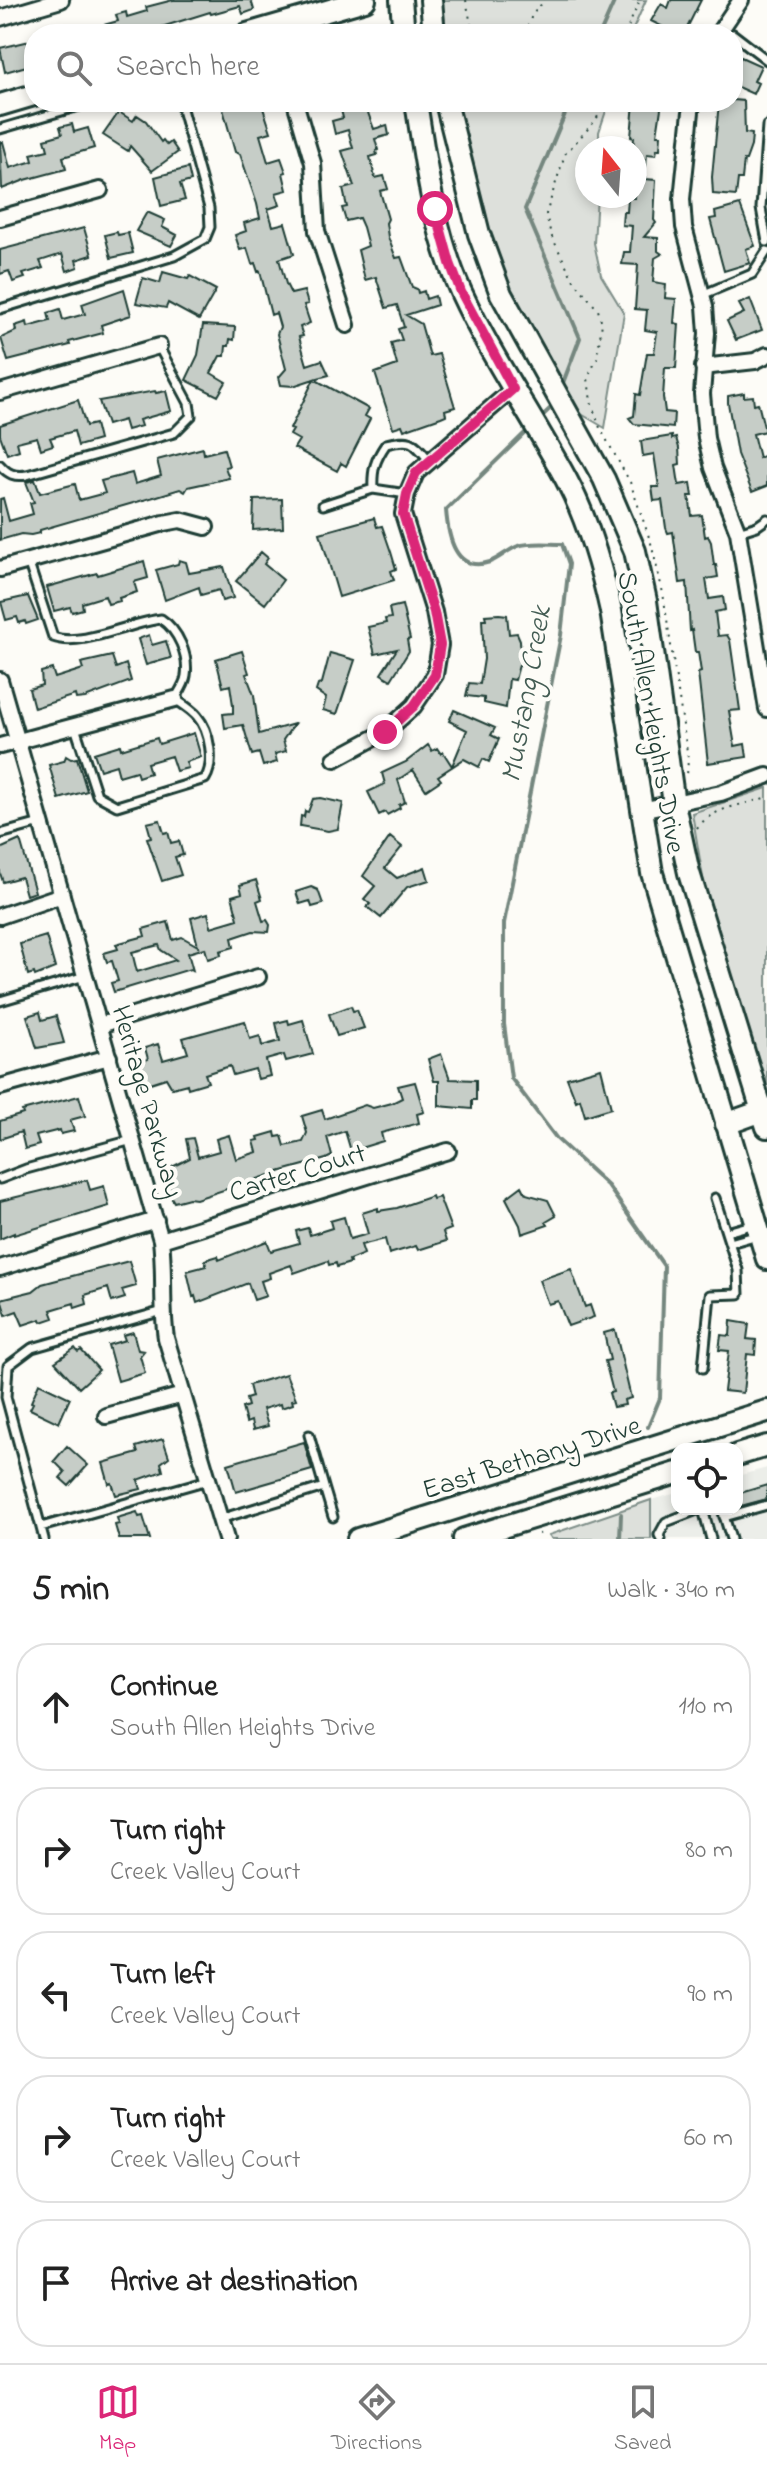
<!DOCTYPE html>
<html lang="en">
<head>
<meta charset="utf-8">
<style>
	body { margin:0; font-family:"Indie Flower",sans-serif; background:#f6f6f6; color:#222 }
	.controls { position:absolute; right:24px; bottom:24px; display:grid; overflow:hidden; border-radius:16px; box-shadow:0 4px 12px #0003 }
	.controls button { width:72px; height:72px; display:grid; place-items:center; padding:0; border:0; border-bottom:2px solid #e0e0e0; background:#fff; color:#222; font:40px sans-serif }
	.compass { position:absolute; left:575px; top:136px; width:72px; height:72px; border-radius:50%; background:#fff; box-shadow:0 4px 12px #0003; rotate:343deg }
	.stop { position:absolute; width:24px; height:24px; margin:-18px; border:6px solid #db2777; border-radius:50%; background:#fff }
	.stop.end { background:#db2777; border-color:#fff; box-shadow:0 2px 8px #0008 }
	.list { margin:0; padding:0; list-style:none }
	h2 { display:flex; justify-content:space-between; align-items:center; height:104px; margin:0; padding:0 32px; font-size:34px }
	h2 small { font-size:26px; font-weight:400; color:#767676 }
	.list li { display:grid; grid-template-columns:52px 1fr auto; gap:24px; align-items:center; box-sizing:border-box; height:128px; margin:0 16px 16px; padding:0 16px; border:2px solid #e0e0e0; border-radius:32px }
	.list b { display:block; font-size:30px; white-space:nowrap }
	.list p { margin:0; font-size:26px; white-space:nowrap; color:#767676 }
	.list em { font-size:26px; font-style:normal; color:#767676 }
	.icon { flex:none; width:44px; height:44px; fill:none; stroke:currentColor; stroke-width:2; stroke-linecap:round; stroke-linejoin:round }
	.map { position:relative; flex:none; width:767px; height:1539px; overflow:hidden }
	.search { position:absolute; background:#fff; box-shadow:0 4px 12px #0003; left:24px; right:24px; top:24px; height:88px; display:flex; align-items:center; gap:20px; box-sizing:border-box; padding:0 28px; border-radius:32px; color:#767676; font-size:30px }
	.sheet { height:824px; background:#fff }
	nav { display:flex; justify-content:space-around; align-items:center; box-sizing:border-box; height:112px; border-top:2px solid #e0e0e0; background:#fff; font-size:22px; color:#767676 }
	nav a { display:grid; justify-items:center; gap:4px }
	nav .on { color:#db2777 }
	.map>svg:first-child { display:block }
	.built { fill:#eceee9 }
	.green { fill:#dde0db; stroke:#7e8e88; stroke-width:2 }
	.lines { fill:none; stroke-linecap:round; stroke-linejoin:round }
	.stream { stroke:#75877f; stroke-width:4 }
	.building { fill:#c6cdc7; stroke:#1f3d34; stroke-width:2; fill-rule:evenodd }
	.lane-casing { stroke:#1f3d34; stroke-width:13 }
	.street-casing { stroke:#1f3d34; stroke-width:20 }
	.secondary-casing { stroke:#1f3d34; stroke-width:26 }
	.path { stroke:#1f3d34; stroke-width:2; stroke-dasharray:2 6; stroke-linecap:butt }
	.lane { stroke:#fdfcf7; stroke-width:7 }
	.street { stroke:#fdfcf7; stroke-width:14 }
	.secondary { stroke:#fdfcf7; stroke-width:20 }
	.route { stroke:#db2777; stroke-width:10 }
	.labels { text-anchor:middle; stroke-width:8; stroke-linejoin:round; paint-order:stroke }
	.street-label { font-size:28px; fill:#1f3d34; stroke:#fdfcf7 }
	.water-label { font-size:30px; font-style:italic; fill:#435c53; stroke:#fdfcf7 }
</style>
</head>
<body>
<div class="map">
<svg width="767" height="1539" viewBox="0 0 767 1539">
	<rect width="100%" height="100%" fill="#fdfcf7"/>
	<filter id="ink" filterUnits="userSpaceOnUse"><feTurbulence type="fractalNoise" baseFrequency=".0125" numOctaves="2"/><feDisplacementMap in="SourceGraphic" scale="16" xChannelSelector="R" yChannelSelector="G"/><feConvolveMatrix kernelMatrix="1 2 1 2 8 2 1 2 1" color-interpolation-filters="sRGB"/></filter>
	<g filter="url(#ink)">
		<!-- built -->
		<path class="built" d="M767 1468V1539H651V1500L677 1493V1509H737V1476Z"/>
		<!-- green -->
		<path class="green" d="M441 0H646L631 34H442Z
			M454 102H609L599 132V148H587V196H597L594 243 601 275 624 313 605 428 578 412 513 297 484 218Z
			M767 788V1094L708 907 692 813Z
			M651 1500V1539H552L549 1535Z"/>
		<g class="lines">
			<!-- stream -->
			<path class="stream" d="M600 34 615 0
				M561 388 580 338 525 209 570 102
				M538 420 555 404
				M529 429 446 510C448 536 455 574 490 562 500 558 508 550 518 546 530 542 548 544 562 544L569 564 561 635 504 923V1024L511 1078 557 1139 608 1186 664 1266 660 1398 648 1427
				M620 1539 621 1514"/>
		</g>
		<!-- building -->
		<path class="building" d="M173 0H251L254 10 243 14 240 6 211 14 210 12 139 34H82V31L118 21 116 15 126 12 127 17 147 11 146 7Z
			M671 0H701L684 34H677L651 21 661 4 668 8Z
			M34 40V64L5 72 0 48Z
			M741 57 761 66 754 81 758 83 753 94 733 85V68Z
			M733 100 744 101 745 133 752 134 751 146 746 160H744L742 179H738L736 196 713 194 712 177 719 102Z
			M221 102H246L247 105 261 102 271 132 260 135 268 162 281 158 286 172 283 173 287 190 276 193 280 205 268 209 273 226 285 223 294 254 279 259 286 284 291 294 304 291 308 304 304 305 310 323 300 327 303 336 299 337 307 365 322 360 329 375 314 379 369 409 365 416 370 419 346 466 341 463 337 471 294 448 299 440 290 435 293 430 290 429 314 379 293 386 281 385 279 377 286 369 277 334 280 327 276 313 271 315 260 271 258 272 255 263 252 264 247 248 240 250 235 235 246 231 244 223 260 218 257 204 240 154 235 152Z
			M354 102H364L374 129 387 125 389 135 375 139 378 150 376 151 377 155 370 157 375 178 384 176 388 189 380 191 388 219 386 223 388 237 396 258 401 257 412 287 417 289 418 293 424 291 426 299 435 296 437 305 406 315 421 324 430 356 439 354 455 407 445 410 446 415 441 417 404 430 402 425 393 428 375 373 397 365 391 343 402 340 398 329 404 327 397 305 386 308 376 277 365 280 358 250 368 246 363 227 359 218 346 221 342 208 347 207 343 189 354 186 342 151 353 148 348 130 335 134 332 121 343 118 340 106Z
			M634 102H662L657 135H661L660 149H657L656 155 647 154 645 179 656 180 654 220 656 223 644 237 658 238V251L662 254 655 258 653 282 666 284 665 298 676 299 674 323 679 324 676 368H665L663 397 665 412 674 413 673 428 634 424 629 418 634 416 636 394 640 395 647 353H654L657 332 645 330 647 310 635 309 638 265 622 264 624 252H630L632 226 622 225 623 212H627L628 198H635V148H633L634 138 631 137Z
			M119 112 133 121 137 115 146 121 161 142 163 140 167 145 171 142 178 152 152 171 130 146 128 151 103 135Z
			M72 124 74 132 88 128 94 148 63 157 66 169 25 180 2 189 0 142H3L10 168 33 161 31 154 48 150 45 139 62 134 60 127Z
			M188 168 191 181 180 184 185 200 161 206 155 177Z
			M740 205 755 246 746 249 750 263 724 271 710 219 716 218 715 212Z
			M147 212 165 220 162 227 177 235 171 246 136 231Z
			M84 228 92 255 76 260 78 267 67 271 62 254 40 261 43 268 23 274 25 278 13 282 9 271 0 274V250Z
			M117 232 118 235 128 233 133 253 111 258 105 235Z
			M163 272 188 279 190 276 216 290 199 320 168 303 166 308 136 303 143 278 160 283Z
			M124 289 131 315 101 325 103 333 69 342 70 345 8 361 1 338 16 331 15 326 27 322 28 327 50 321 48 313 60 309 63 320 85 314 82 304Z
			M750 299 762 330 736 340 727 321 744 313 739 304Z
			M203 325 235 327 234 340 230 339 229 346H226L225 356H220L211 373 226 382 218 396 186 380 198 355Z
			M155 391 156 393 166 391 171 411 139 420 141 426 127 430 124 420 107 425 99 401Z
			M744 393V397L753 396 754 404 758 403 765 431 753 434 759 458 767 454V486L752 492 737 454 728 403V396Z
			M78 400 86 426 95 424 99 440 78 446 74 431 50 438 53 445 41 449 37 437 17 442 19 450 7 454 0 435V425Z
			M672 436V439L676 438 679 448 680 464 676 465 679 485 691 483 693 496H689L692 516 702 515 705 537 708 536 711 542 714 565H716L718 577 706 579 709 599 723 597 725 610 715 612 718 636 727 635 730 640 740 710 729 711 735 746 745 744 747 757 708 763 698 673 701 672 698 652H695L692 630 690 631 687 582 680 583 673 532 668 533 666 528 662 500 654 501 652 487H659L654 454 643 456 641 441Z
			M203 448 204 454 224 449 229 466 225 467 229 478 188 487 185 492 180 489 154 497 40 530V533L31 535 21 534 0 540V499L3 498 9 521 33 514 30 503 34 502 26 482 35 480 40 493 75 484 79 500 105 493 101 481 132 473 135 484 161 476 157 460Z
			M282 499 283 528 253 530 254 500Z
			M374 518 377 527 382 526 391 552 396 569 391 571 394 580 339 597 320 533Z
			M261 552 268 558 264 564 283 580 265 604 236 581Z
			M179 560 186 562 189 573 224 567 233 598 222 601 219 590 201 595 199 587 165 600 156 570 178 564Z
			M144 561 148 578 134 582 137 592 119 598 120 601 108 604 105 596 82 603 83 609 72 612 70 607 54 611 47 587 97 573 98 575Z
			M28 596 38 620 26 624 25 621 19 623 17 617 6 620 1 602Z
			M402 605 410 639 407 640 409 651 391 680 381 674 397 649 375 654 368 627 386 623 385 619 391 618 389 608Z
			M499 614 507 615 509 634 517 633 520 640 521 665H519L515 680 509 679 506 708 484 703V698L466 696 469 683 480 684 484 659 482 619H486L485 615Z
			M149 635 152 645 166 641 171 658 146 665 138 639Z
			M242 651 249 673 246 674 254 695 259 734 294 724 283 740 286 751 275 754 277 762 263 766 259 753 252 755 243 725 225 728 223 714 233 713V705L230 685 223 687 216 659Z
			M330 653 355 660 337 714 323 710 326 698 316 691 318 685 322 683Z
			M112 656 116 668 126 664 131 681 85 698 76 699 75 695 34 708 29 689 42 685 41 672 52 669 55 678 83 669 81 663Z
			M454 710 495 728 491 735 499 739 489 762 483 759 479 767 464 759 438 776 441 780 426 790 413 770 398 780 405 802 399 805 400 808 387 815 385 812 379 815 368 792 385 784 382 773 406 762 428 745 432 751 437 748 441 754 443 752 452 766 467 730 449 721Z
			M194 733 201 757 186 762 188 768 176 771 171 756 147 763 150 773 138 777 136 771 119 776 116 765 100 770 94 753 120 745 121 749 157 738 159 744Z
			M66 756 71 759 77 758 87 791 59 799 49 765 64 761Z
			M320 798 343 803 338 829 328 831 300 826 301 816 304 817 305 811 308 812 313 799Z
			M160 820 164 833 168 832 171 843 179 841 183 855 175 857 181 875 162 881 147 838 151 837 147 823Z
			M390 837 402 847 385 868 397 878 425 867 429 880 407 887 381 918 367 907 370 904 364 899 375 886 363 876Z
			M20 840 35 892 26 895 21 877 3 882 0 873V849Z
			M256 880 262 899 257 901 263 921 267 920 270 925 269 932 253 931 232 938 234 947 220 951 221 955 208 959 205 948 188 953 193 971 190 969 114 992 111 983 118 981 112 961 107 962 104 953 118 949 116 944 145 936 143 929 168 922 173 940 182 937 198 946 191 918 208 913 211 927 238 919 232 896 242 893 240 885ZM159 945 161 950 176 960 137 972 132 952Z
			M311 887 318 890 323 904 312 907 310 901 300 904 296 892Z
			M46 936 55 968 35 976 34 973 28 975 20 944Z
			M351 1006 353 1011 357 1010 364 1028 337 1036 329 1014Z
			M40 1012 42 1020 56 1016 64 1043 37 1048 27 1016Z
			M288 1020 289 1024 303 1020 313 1054 286 1061 284 1055 266 1060 270 1076 258 1079 255 1069 233 1075 230 1066 205 1074 208 1082 188 1088 187 1084 172 1088 166 1078 141 1086 134 1063 148 1059 145 1048 158 1044 163 1060 188 1053 183 1038 245 1021 250 1039 260 1036 262 1046 280 1041 276 1023Z
			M441 1054 450 1079 476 1080V1100H472V1109L439 1106V1081H434L428 1059Z
			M601 1068 611 1108 585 1116 580 1099 576 1101 567 1078Z
			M415 1082 424 1112 417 1114 419 1123 381 1133 383 1141 351 1151 345 1131 327 1137 332 1156 326 1159 282 1171 196 1199 189 1198 174 1202 171 1197 164 1171 190 1158 186 1139 193 1138 198 1157 219 1151 216 1139 229 1135 236 1159 257 1152 254 1141 259 1140 258 1137 275 1132 276 1137 282 1136 285 1146 303 1142 307 1133 302 1116 322 1110 325 1119 365 1105 373 1108 392 1103 402 1098 398 1086Z
			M79 1096 85 1116 70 1120 74 1131 61 1134 60 1130 36 1136 39 1145 25 1149 21 1132 0 1139V1121L23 1114 22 1111Z
			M87 1180 90 1190 104 1186 109 1206 14 1235V1233L0 1239V1201Z
			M522 1186 526 1194 548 1200 556 1216 546 1222 548 1225 522 1234 520 1225 506 1198Z
			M432 1196 433 1199 439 1197 451 1229 443 1232 446 1241 418 1250 416 1246 389 1254 385 1239 361 1245 364 1254 349 1260 350 1263 337 1267 336 1263 329 1265 328 1261 294 1273 291 1265 269 1273 270 1278 261 1281 266 1296 254 1300 248 1283 197 1303 195 1296 193 1297 187 1271 206 1266 205 1260 218 1256 219 1260 267 1241 271 1251 299 1243 296 1231 308 1228 310 1235 332 1228 330 1221 344 1217 350 1239 368 1234 362 1213 378 1208V1211L397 1208Z
			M129 1261 136 1286 122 1290 125 1298 112 1302 108 1288 85 1295 87 1304 75 1308 74 1303 51 1310 54 1318 42 1322 41 1319 23 1325 17 1311 6 1315 1 1299 33 1291 42 1284Z
			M571 1269 585 1307 590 1305 594 1317 568 1326 558 1301 548 1304 539 1280Z
			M731 1321 749 1324 747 1339 756 1340 755 1355 747 1354 743 1393 724 1391 729 1351 719 1350 721 1335 730 1336Z
			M615 1330 631 1398 624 1400 625 1405 613 1407 609 1393 613 1392 605 1361 610 1360 604 1333Z
			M133 1332 138 1350 144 1351 140 1356 145 1373 118 1381 108 1345 125 1340 123 1335Z
			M75 1348 78 1352 81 1350 99 1370 79 1388 55 1362Z
			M286 1374 296 1399 292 1400 293 1404 281 1408 280 1404 263 1409 268 1426 253 1430 251 1421 246 1423 242 1408 248 1406 246 1399 252 1397 249 1385Z
			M39 1383 70 1398 59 1423 30 1409 33 1403 31 1402Z
			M163 1439 169 1457 161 1463 163 1471 138 1480 141 1489 116 1495 112 1483 109 1484 103 1463 138 1453 136 1447Z
			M304 1442 312 1470 236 1492 228 1464Z
			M67 1446 88 1465 69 1486 60 1478 65 1472 54 1461Z
			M767 1485V1499L737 1507V1494Z
			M137 1512 139 1517 143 1516 150 1539H119L115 1525 119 1524 117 1518Z"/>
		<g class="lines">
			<defs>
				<path id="lane" d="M733 34 767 60
					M767 126 761 208 767 242
					M0 129 93 102
					M702 295 752 274 767 251
					M0 309 174 256 205 239 210 227 209 208 180 102
					M0 465C8 474 14 477 27 475L174 433 191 416 189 403 159 347
					M373 489C372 470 375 460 386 444 412 438 413 441 429 460
					M323 505 373 489 407 494
					M738 532 757 526 767 519
					M28 561 53 637C81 648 131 622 161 619 178 630 189 655 186 676 185 684 179 692 175 699 182 704 191 709 197 716 210 731 215 763 205 779L117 806 97 795 75 727
					M0 834 40 823
					M0 1001 85 976
					M0 1179 26 1169 132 1140
					M727 1232 755 1224
					M730 1243 758 1235
					M703 1368 710 1295 739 1294 738 1270 715 1198
					M324 1487 333 1517
					M703 1509 711 1539
					M722 1509 731 1539
					M724 1517 767 1505
					M220 1519 324 1487 309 1435
					M41 1527 208 1480
					M44 1539 6 1397 8 1366 32 1348 163 1311
					M661 1539 659 1535 666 1522 700 1509"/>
				<path id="street" d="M0 18 61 0
					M718 34 741 0
					M295 102 313 163 317 231 347 325
					M692 102 682 199 684 227 705 306 707 333 702 394 706 438 713 468 738 532 767 709
					M0 218 100 190
					M703 367 755 361 767 355
					M0 392 159 346
					M0 569 164 523 180 520 206 527
					M0 680 161 1240C165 1273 161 1306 166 1338L226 1539
					M0 746 175 699
					M335 759 385 732 414 706 435 675 440 645 434 612 403 514 407 494 416 473 513 389
					M641 810 721 793 767 776
					M0 916 62 895
					M100 1025 258 977
					M0 1087 109 1057
					M161 1240 448 1151
					M0 1268 156 1220
					M106 1416 183 1395"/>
				<path id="secondary" d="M401 0 404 34
					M431 0 434 34
					M247 34 365 0
					M416 102C426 165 434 233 461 292 491 357 532 416 566 479 588 520 601 566 611 611L652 873 767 1259
					M446 102 479 234 501 294 604 479 635 551 646 601 674 804 689 873 767 1127
					M0 105 34 95
					M726 1124 762 1111
					M737 1455 767 1446
					M358 1539 767 1411
					M464 1539 677 1473"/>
			</defs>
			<!-- lane casing -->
			<use href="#lane" class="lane-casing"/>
			<!-- street casing -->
			<use href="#street" class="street-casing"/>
			<!-- secondary casing -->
			<use href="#secondary" class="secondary-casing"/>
			<!-- path -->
			<path class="path" d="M466 0 472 29 476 34
				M525 34 532 15 545 0
				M625 34 640 0
				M605 102 596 120 565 154 546 214 551 235 573 279 598 310 602 323 597 358 588 378 591 402 600 428 630 482 651 543 663 593 688 758 687 777
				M697 828C714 806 743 806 767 797
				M539 1533 540 1539"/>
			<!-- lane -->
			<use href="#lane" class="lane"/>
			<!-- street -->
			<use href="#street" class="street"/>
			<!-- secondary -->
			<use href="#secondary" class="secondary"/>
		</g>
	</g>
	<g class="lines" filter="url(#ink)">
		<!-- route -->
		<path class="route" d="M385 732 414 706 435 675 440 645 434 612 403 514 407 494 416 473 513 389 461 292 450 263 435 209"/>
	</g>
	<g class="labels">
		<!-- street labels -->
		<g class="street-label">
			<text transform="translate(653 712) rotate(80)" y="10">South Allen Heights Drive</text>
			<text transform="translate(149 1101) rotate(74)" y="10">Heritage Parkway</text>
			<text transform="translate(297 1171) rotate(-17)" y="10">Carter Court</text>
			<text transform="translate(531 1456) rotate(-17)" y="10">East Bethany Drive</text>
		</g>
		<!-- water labels -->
		<g class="water-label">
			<text transform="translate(525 694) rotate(-80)" y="10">Mustang Creek</text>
		</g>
	</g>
</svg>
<div class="controls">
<button><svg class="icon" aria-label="locate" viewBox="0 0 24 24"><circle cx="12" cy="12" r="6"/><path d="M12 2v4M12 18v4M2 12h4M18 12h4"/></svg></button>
</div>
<svg class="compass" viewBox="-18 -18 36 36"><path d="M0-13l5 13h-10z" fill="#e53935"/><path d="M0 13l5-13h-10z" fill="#767676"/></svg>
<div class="stop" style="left:435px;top:209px"></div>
<div class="stop end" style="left:385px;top:732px"></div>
<div class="search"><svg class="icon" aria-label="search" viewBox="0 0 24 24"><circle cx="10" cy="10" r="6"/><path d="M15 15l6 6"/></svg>Search here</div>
</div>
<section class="sheet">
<h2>5 min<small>Walk · 340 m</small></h2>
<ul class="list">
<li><svg class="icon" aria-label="ahead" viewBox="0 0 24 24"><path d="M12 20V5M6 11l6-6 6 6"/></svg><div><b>Continue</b><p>South Allen Heights Drive</p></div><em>110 m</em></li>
<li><svg class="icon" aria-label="right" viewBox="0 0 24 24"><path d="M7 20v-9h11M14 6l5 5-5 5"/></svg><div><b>Turn right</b><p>Creek Valley Court</p></div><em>80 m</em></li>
<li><svg class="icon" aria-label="left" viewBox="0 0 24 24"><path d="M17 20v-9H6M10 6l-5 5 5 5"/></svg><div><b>Turn left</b><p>Creek Valley Court</p></div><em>90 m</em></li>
<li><svg class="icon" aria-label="right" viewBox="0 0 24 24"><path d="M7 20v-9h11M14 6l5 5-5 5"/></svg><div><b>Turn right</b><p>Creek Valley Court</p></div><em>60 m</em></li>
<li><svg class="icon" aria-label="arrive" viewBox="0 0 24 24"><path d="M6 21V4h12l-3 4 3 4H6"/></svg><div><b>Arrive at destination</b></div></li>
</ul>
</section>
<nav>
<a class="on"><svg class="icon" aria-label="map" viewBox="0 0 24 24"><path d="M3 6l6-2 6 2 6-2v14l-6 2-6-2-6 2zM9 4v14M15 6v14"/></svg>Map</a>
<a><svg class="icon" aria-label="directions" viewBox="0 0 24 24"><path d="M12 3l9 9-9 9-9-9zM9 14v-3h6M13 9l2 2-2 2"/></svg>Directions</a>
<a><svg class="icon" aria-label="saved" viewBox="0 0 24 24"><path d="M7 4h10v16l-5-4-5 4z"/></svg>Saved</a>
</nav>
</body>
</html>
